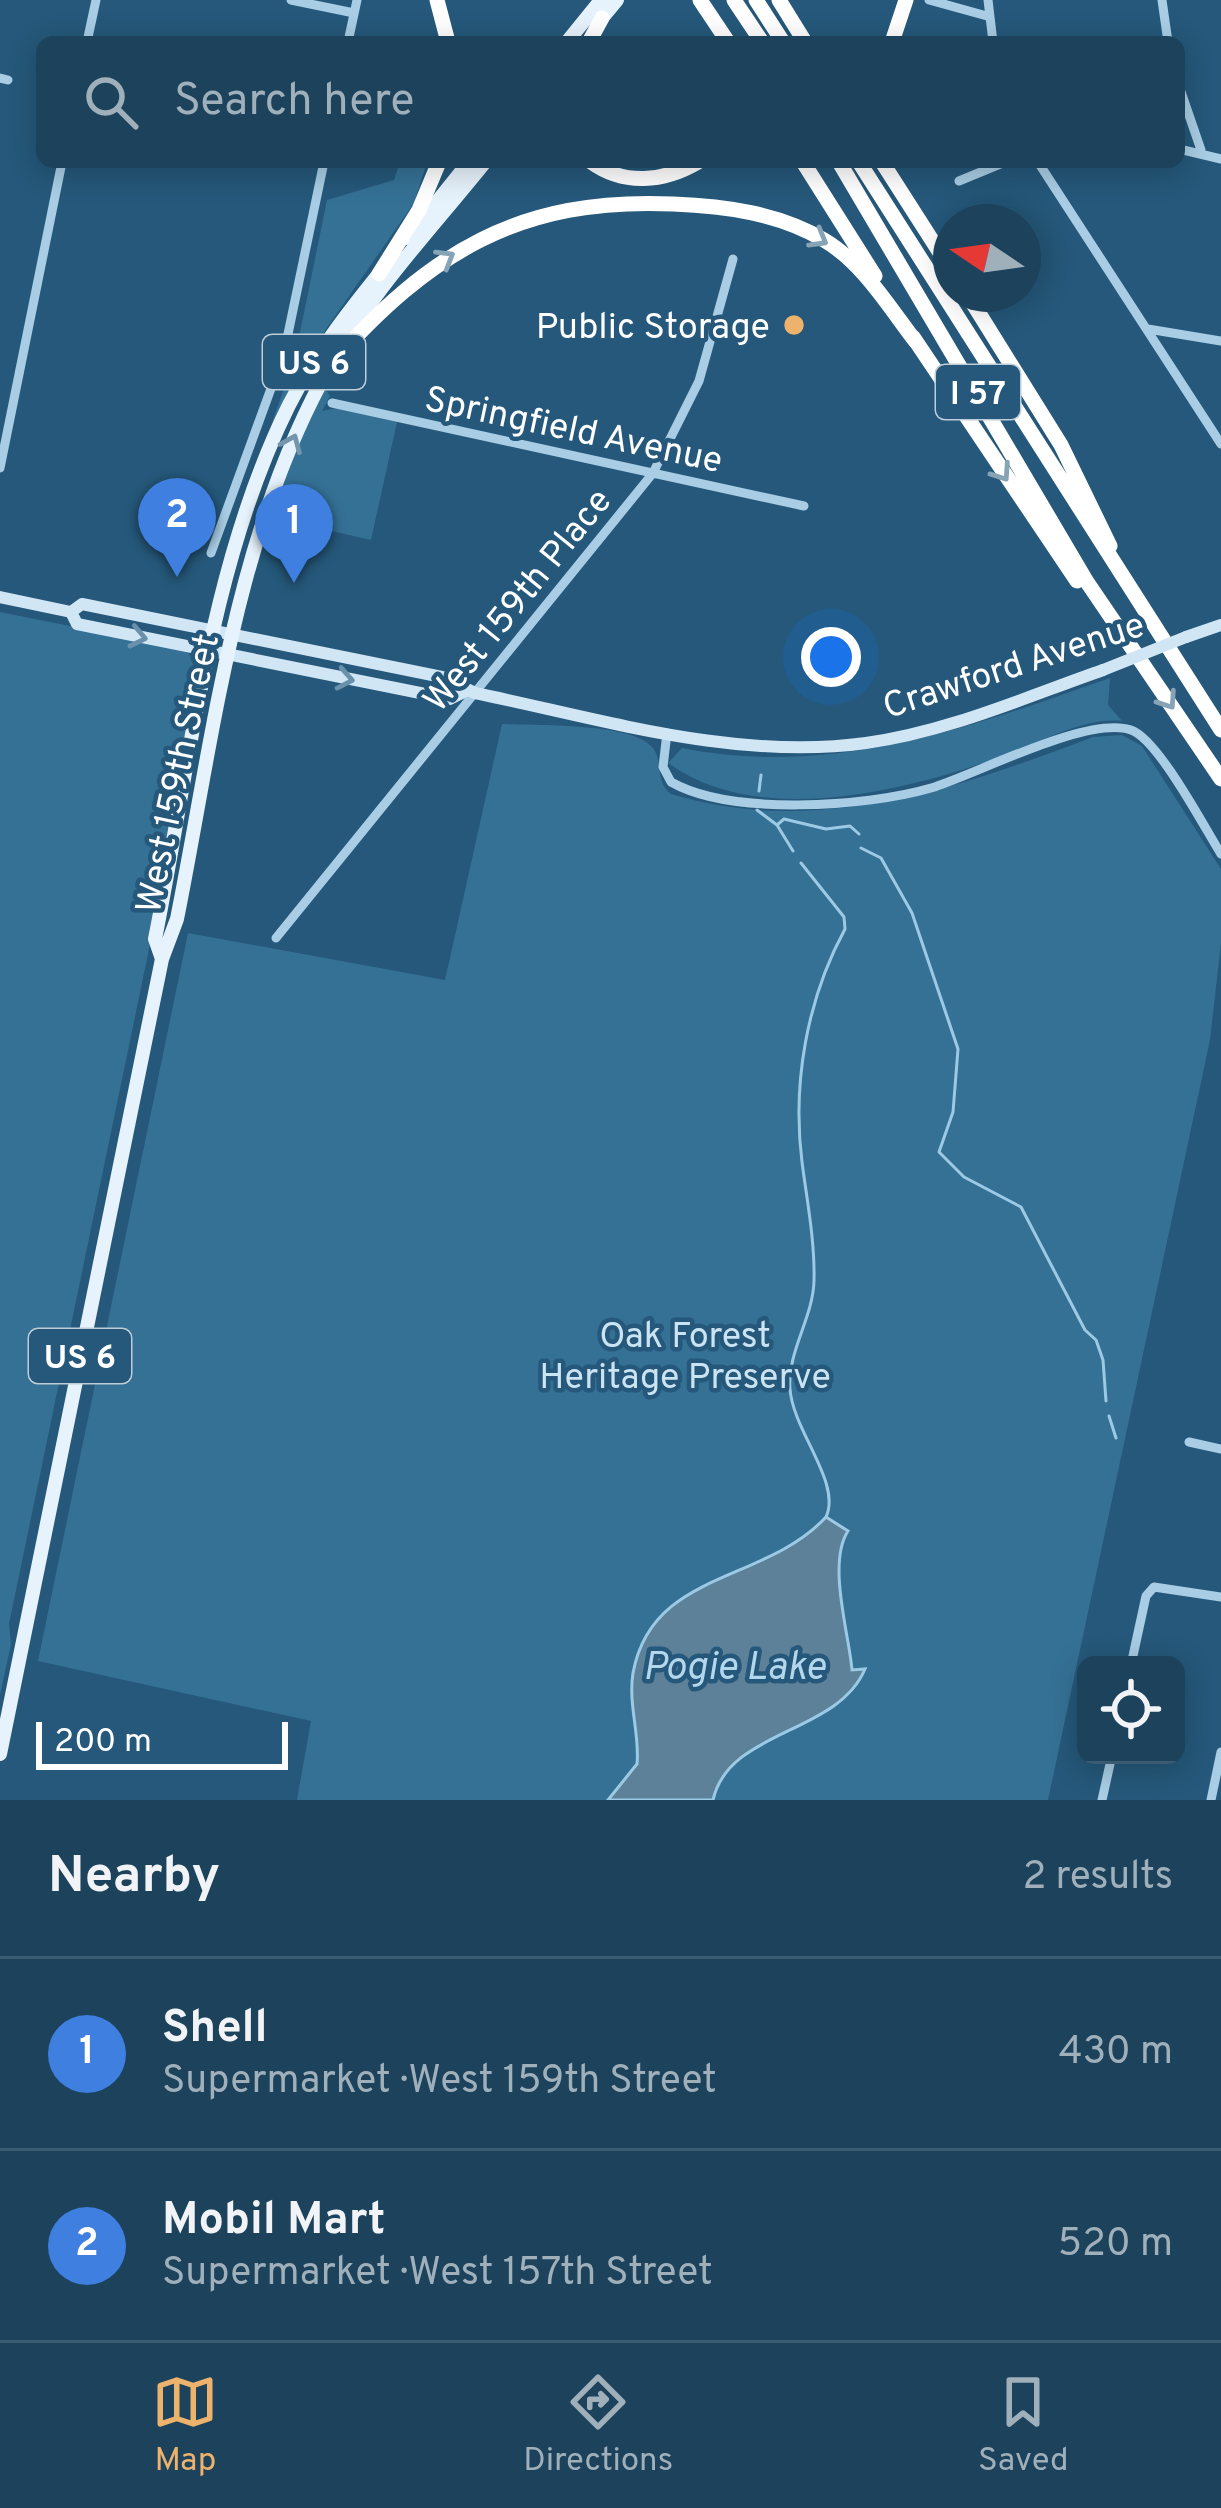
<!DOCTYPE html>
<html lang="en">
<head>
<meta charset="utf-8">
<style>
	body { margin:0; font-family:Overpass,sans-serif; background:#294d65; color:#f1f3f6 }
	.controls { position:absolute; right:36px; bottom:36px; display:grid; overflow:hidden; border-radius:18px; box-shadow:0 6px 30px #0003 }
	.controls button { width:108px; height:108px; display:grid; place-items:center; padding:0; border:0; border-bottom:3px solid #3a5b72; background:#1c425c; color:#f1f3f6; font:60px sans-serif }
	.compass { position:absolute; left:933px; top:204px; width:108px; height:108px; border-radius:50%; background:#1c425c; box-shadow:0 6px 30px #0003; rotate:283deg }
	.scale { position:absolute; left:36px; bottom:30px; width:252px; box-sizing:border-box; padding-left:12px; border:6px solid #fff; border-top:0; font-size:33px; line-height:42px; white-space:nowrap; color:#fff; -webkit-text-stroke:9px #25587a; paint-order:stroke }
	.you { position:absolute; left:831px; top:657px; width:42px; height:42px; margin:-30px; border:9px solid #fff; border-radius:50%; background:#1a73e8; box-shadow:0 0 0 18px #1a73e833 }
	.badge { display:grid; place-items:center; width:78px; height:78px; border-radius:50%; background:#edb26c; color:#fff; font-size:39px; font-weight:700 }
	.pin { position:absolute; translate:-50% -99px; filter:drop-shadow(0 3px 6px #0008) }
	.pin::after { content:''; position:absolute; top:63px; width:42px; height:36px; background:inherit; clip-path:polygon(0 0,100% 0,50% 100%) }
	.list { margin:0; padding:0; list-style:none }
	h2 { display:flex; justify-content:space-between; align-items:center; height:156px; margin:0; padding:0 48px; font-size:51px }
	h2 small { font-size:39px; font-weight:400; color:#a0b0bb }
	.list li { display:grid; grid-template-columns:78px 1fr auto; gap:36px; align-items:center; box-sizing:border-box; height:192px; padding:0 48px; border-top:3px solid #3a5b72 }
	.list b { display:block; font-size:45px; white-space:nowrap }
	.list p { margin:0; font-size:39px; white-space:nowrap; color:#a0b0bb }
	.list em { font-size:39px; font-style:normal; color:#a0b0bb }
	.icon { flex:none; width:66px; height:66px; fill:none; stroke:currentColor; stroke-width:2; stroke-linecap:round; stroke-linejoin:round }
	.map { position:relative; flex:none; width:1221px; height:1800px; overflow:hidden }
	.search { position:absolute; background:#1c425c; box-shadow:0 6px 30px #0003; left:36px; right:36px; top:36px; height:132px; display:flex; align-items:center; gap:30px; box-sizing:border-box; padding:0 42px; border-radius:18px; color:#a0b0bb; font-size:45px }
	.sheet { height:540px; background:#1c425c }
	nav { display:flex; justify-content:space-around; align-items:center; box-sizing:border-box; height:168px; border-top:3px solid #3a5b72; background:#1c425c; font-size:33px; color:#a0b0bb }
	nav a { display:grid; justify-items:center; gap:6px }
	nav .on { color:#edb26c }
	.map>svg:first-child { display:block }
	.green { fill:#357195 }
	.water { fill:#5c8198; stroke:#9ccae5; stroke-width:3 }
	.lines { fill:none; stroke-linecap:round; stroke-linejoin:round }
	.stream { stroke:#9ccae5; stroke-width:3 }
	.minor { stroke:#a8cde4; stroke-width:9 }
	.secondary { stroke:#d1e6f4; stroke-width:12 }
	.primary { stroke:#e7f3fc; stroke-width:14 }
	.motorway { stroke:#fff; stroke-width:15 }
	.secondary-bridge { stroke:#d1e6f4; stroke-width:12 }
	.oneway { stroke:#87a3b6 }
	.oneway2 { stroke:#7396ae }
	.oneway3 { stroke:#6a91ab }
	.poi-dot { fill:#edb26c; stroke:#25587a; stroke-width:4.5 }
	.labels { text-anchor:middle; stroke-width:9; stroke-linejoin:round; paint-order:stroke }
	.shield { fill:#25587a; stroke:#becdd7; stroke-width:3 }
	.shield-label { font-size:33px; font-weight:bold; fill:#fff }
	.poi-label { font-size:36px; fill:#fff; stroke:#25587a; text-anchor:end }
	.street-label { font-size:36px; fill:#fff; stroke:#25587a }
	.park-label { font-size:36px; fill:#cae4f3; stroke:#25587a }
	.water-label { font-size:39px; font-style:italic; fill:#b3d7ec; stroke:#25587a }
</style>
</head>
<body>
<div class="map">
<svg width="1221" height="1800" viewBox="0 0 1221 1800">
	<rect width="100%" height="100%" fill="#25587a"/>
	<!-- green -->
	<path class="green" d="M400 162H427L414 203 326 329 267 437 295 357 327 200 394 180Z
		M323 385 330 396 322 411 337 408 397 422 371 540 266 516Z
		M0 612 175 647 188 652 199 671 148 954 9 1624 11 1644 0 1695Z
		M1110 678 1108 705 1122 721C1085 717 1043 741 1009 754 907 791 759 829 668 763L682 748C834 778 968 728 1110 678Z
		M502 724C533 725 628 723 650 745 665 758 653 780 671 794 816 838 959 788 1093 737L1122 735 1142 746 1221 869V943L1210 1040 1048 1800H297L311 1721 38 1661 188 933 445 980Z"/>
	<!-- water -->
	<path class="water" d="M826 1517 848 1531C827 1563 849 1634 852 1670L865 1669C837 1735 729 1729 713 1800H608L637 1764C640 1734 628 1705 633 1673 652 1570 764 1584 826 1517Z"/>
	<g class="lines">
		<!-- stream -->
		<path class="stream" d="M759 791 761 775
			M757 810 777 825 793 851
			M777 825 784 819 826 829 850 826 859 834
			M861 848 881 858 912 913 958 1049 953 1112 939 1152 964 1177 1021 1207 1085 1330 1096 1340 1103 1360 1106 1401
			M801 863 844 917 845 929C807 999 792 1083 802 1162 807 1201 815 1241 814 1281 813 1318 787 1352 790 1389 793 1431 842 1483 826 1517
			M1109 1416 1116 1438"/>
		<!-- minor -->
		<path class="minor" d="M291 0 354 13
			M929 0 987 16
			M988 0 993 42
			M1162 0 1168 42
			M87 42 96 0
			M348 42 357 0
			M0 78 8 80
			M1179 86 1201 150
			M1179 149 1221 159
			M1038 162 1221 444
			M959 181 1005 162
			M1148 329 1221 341
			M332 403 804 506
			M0 468 62 162
			M211 553 284 353 324 162
			M667 733 663 767 671 782C731 816 866 807 931 788 977 774 1088 715 1131 730 1158 739 1204 827 1221 854
			M276 938 653 473 699 381 733 259
			M1189 1442 1221 1449
			M1131 1665 1146 1596 1154 1587 1221 1597
			M1102 1800 1112 1755
			M1211 1800 1221 1752"/>
		<!-- secondary -->
		<path class="secondary" d="M0 597 71 612 82 604 442 677 475 693C601 719 736 761 866 743 947 732 1026 697 1103 670
			M71 612 77 624 450 699 466 691
			M1186 637 1221 625"/>
		<!-- primary -->
		<path class="primary" d="M597 24 617 0
			M567 42 601 0
			M408 238 469 162
			M162 959 155 939C190 765 209 565 289 405 314 356 348 312 383 269
			M0 1754 162 959 177 919C214 734 235 533 330 366 371 292 432 228 485 162"/>
		<!-- motorway -->
		<path class="motorway" d="M437 0 448 42
			M700 0 728 42
			M734 0 762 42
			M756 0 783 42
			M779 0 805 42
			M589 42 602 18
			M892 42 906 0
			M591 162C624 186 664 182 698 162
			M803 162 875 276
			M839 162 1087 582 1221 779
			M859 162 1221 730
			M882 162 951 270
			M379 274 419 210 439 162
			M967 294 1061 445 1110 546
			M913 337 1077 581
			M330 365C429 253 519 197 673 204 725 206 778 213 824 240 863 263 889 307 916 342"/>
		<!-- secondary-bridge -->
		<path class="secondary-bridge" d="M1103 670 1186 637"/>
	</g>
	<!-- one-way arrows -->
	<defs><path id="oneway-chevron" d="M-2-3.5L2.5 0L-2 3.5" fill="none" stroke-width="1.6" stroke-linecap="round" stroke-linejoin="round" transform="scale(3)"/></defs>
	<g class="oneway">
		<use href="#oneway-chevron" transform="translate(819 239) rotate(30)"/>
		<use href="#oneway-chevron" transform="translate(446 258) rotate(-31)"/>
		<use href="#oneway-chevron" transform="translate(1002 473) rotate(56)"/>
		<use href="#oneway-chevron" transform="translate(1168 701) rotate(56)"/>
	</g>
	<use class="oneway2" href="#oneway-chevron" transform="translate(292 443) rotate(-67)"/>
	<g class="oneway3">
		<use href="#oneway-chevron" transform="translate(138 637) rotate(12)"/>
		<use href="#oneway-chevron" transform="translate(345 679) rotate(11)"/>
	</g>
	<!-- markers -->
	<circle class="poi-dot" cx="794" cy="325" r="12"/>
	<g class="labels">
		<!-- shield labels -->
		<g class="shield">
			<rect x="263" y="335" width="102" height="54" rx="9"/>
			<rect x="936" y="365" width="84" height="54" rx="9"/>
			<rect x="29" y="1329" width="102" height="54" rx="9"/>
		</g>
		<g class="shield-label">
			<text x="314" y="374">US 6</text>
			<text x="978" y="404">I 57</text>
			<text x="80" y="1368">US 6</text>
		</g>
		<!-- poi labels -->
		<g class="poi-label">
			<text x="770" y="338">Public Storage</text>
		</g>
		<!-- street labels -->
		<g class="street-label">
			<text transform="translate(574 428) rotate(12)" y="13">Springfield Avenue</text>
			<text transform="translate(516 599) rotate(-51)" y="13">West 159th Place</text>
			<text transform="translate(1013 664) rotate(-18)" y="13">Crawford Avenue</text>
			<text transform="translate(176 773) rotate(-78)" y="13">West 159th Street</text>
		</g>
		<!-- park labels -->
		<g class="park-label">
			<text x="685" y="1347">Oak Forest<tspan x="685" dy="41">Heritage Preserve</tspan></text>
		</g>
		<!-- water labels -->
		<g class="water-label">
			<text x="734" y="1679">Pogie Lake</text>
		</g>
	</g>
</svg>
<div class="controls">
<button><svg class="icon" aria-label="locate" viewBox="0 0 24 24"><circle cx="12" cy="12" r="6"/><path d="M12 2v4M12 18v4M2 12h4M18 12h4"/></svg></button>
</div>
<svg class="compass" viewBox="-18 -18 36 36"><path d="M0-13l5 13h-10z" fill="#e53935"/><path d="M0 13l5-13h-10z" fill="#a0b0bb"/></svg>
<div class="scale">200 m</div>
<div class="you"></div>
<div class="pin badge" style="left:294px;top:583px;background:#3f7fe0">1</div>
<div class="pin badge" style="left:177px;top:577px;background:#3f7fe0">2</div>
<div class="search"><svg class="icon" aria-label="search" viewBox="0 0 24 24"><circle cx="10" cy="10" r="6"/><path d="M15 15l6 6"/></svg>Search here</div>
</div>
<section class="sheet">
<h2>Nearby<small>2 results</small></h2>
<ul class="list">
<li><span class="badge" style="background:#3f7fe0">1</span><div><b>Shell</b><p>Supermarket · West 159th Street</p></div><em>430 m</em></li>
<li><span class="badge" style="background:#3f7fe0">2</span><div><b>Mobil Mart</b><p>Supermarket · West 157th Street</p></div><em>520 m</em></li>
</ul>
</section>
<nav>
<a class="on"><svg class="icon" aria-label="map" viewBox="0 0 24 24"><path d="M3 6l6-2 6 2 6-2v14l-6 2-6-2-6 2zM9 4v14M15 6v14"/></svg>Map</a>
<a><svg class="icon" aria-label="directions" viewBox="0 0 24 24"><path d="M12 3l9 9-9 9-9-9zM9 14v-3h6M13 9l2 2-2 2"/></svg>Directions</a>
<a><svg class="icon" aria-label="saved" viewBox="0 0 24 24"><path d="M7 4h10v16l-5-4-5 4z"/></svg>Saved</a>
</nav>
</body>
</html>
